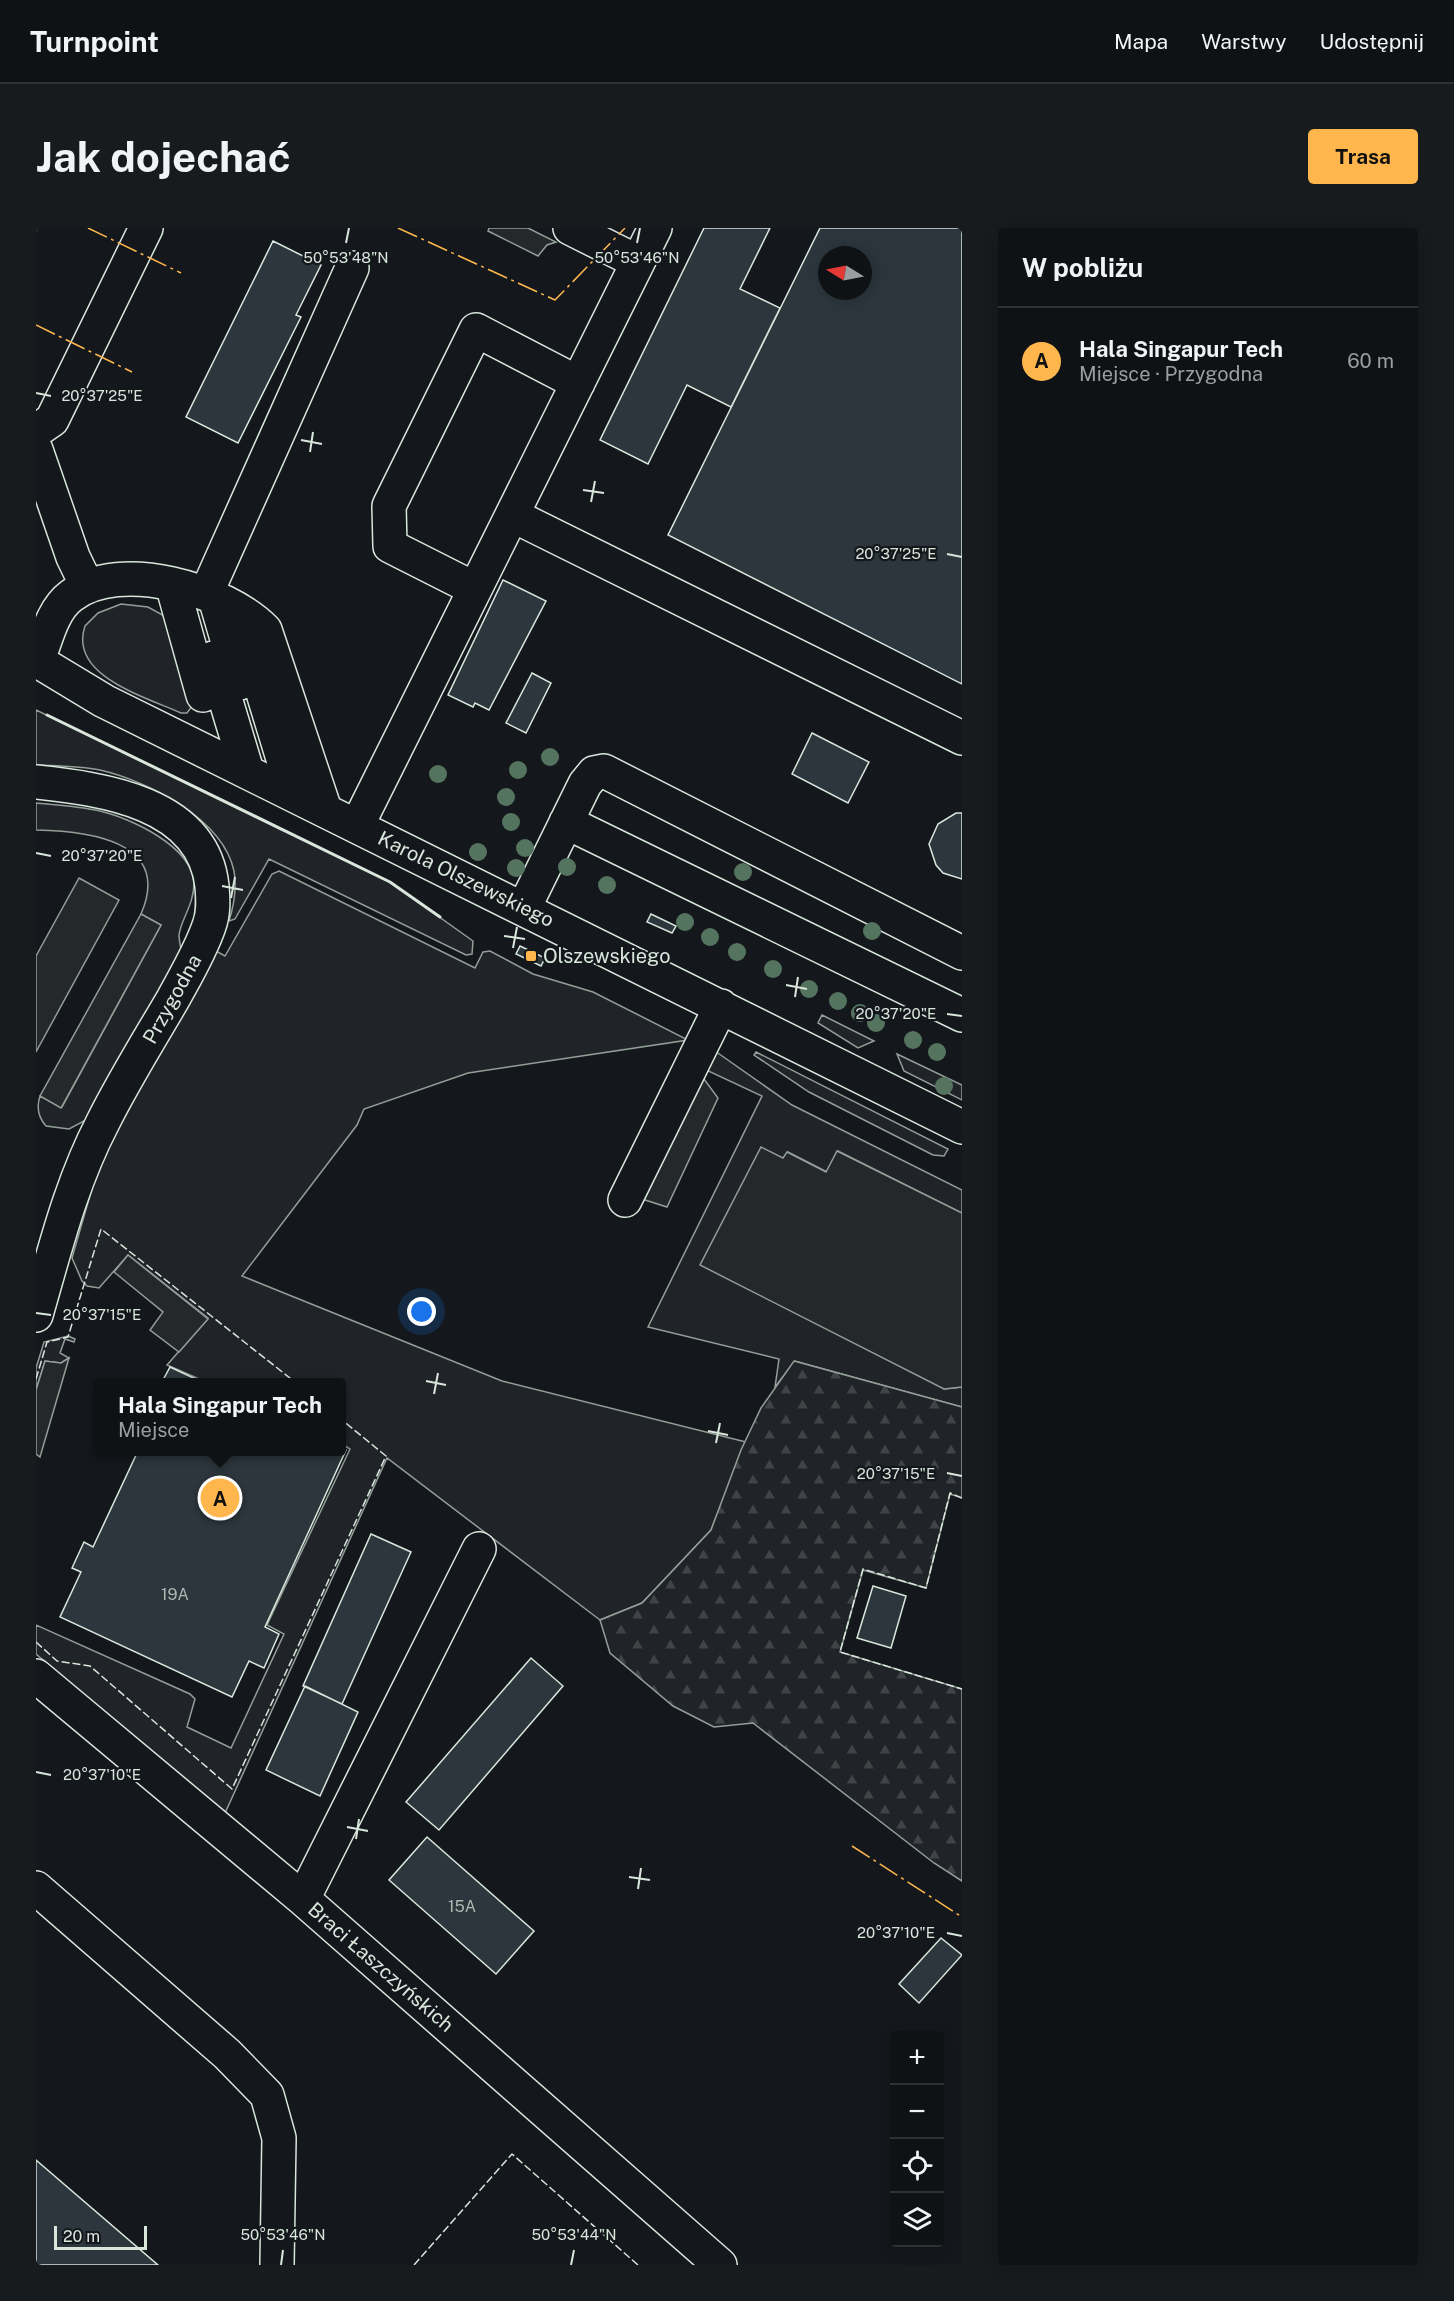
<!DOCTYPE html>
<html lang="pl">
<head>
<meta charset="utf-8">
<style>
	body { margin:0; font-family:"Public Sans",sans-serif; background:#181b1e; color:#f1f3f6 }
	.controls { position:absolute; right:18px; bottom:18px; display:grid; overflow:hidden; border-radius:6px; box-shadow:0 3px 15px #0003 }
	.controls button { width:54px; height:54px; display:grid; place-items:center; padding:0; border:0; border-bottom:2px solid #2f3234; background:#0f1215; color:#f1f3f6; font:30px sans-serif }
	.compass { position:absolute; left:782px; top:18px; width:54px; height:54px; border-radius:50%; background:#0f1215; box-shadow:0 3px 15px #0003; rotate:280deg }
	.scale { position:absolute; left:18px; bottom:15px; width:93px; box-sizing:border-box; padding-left:6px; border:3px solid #d8e6dc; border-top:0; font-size:16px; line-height:21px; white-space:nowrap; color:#d8e6dc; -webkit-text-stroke:4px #14181c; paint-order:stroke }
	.you { position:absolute; left:386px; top:1084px; width:21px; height:21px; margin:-15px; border:4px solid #fff; border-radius:50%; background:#1a73e8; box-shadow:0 0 0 9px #1a73e833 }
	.badge { display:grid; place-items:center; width:39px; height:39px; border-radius:50%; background:#ffb74d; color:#111; font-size:20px; font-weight:700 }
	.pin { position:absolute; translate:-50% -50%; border:3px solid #fff; box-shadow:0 2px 6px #0006 }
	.popup { position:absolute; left:58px; top:1150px; width:252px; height:78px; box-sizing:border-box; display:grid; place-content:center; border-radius:6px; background:#0f1215; filter:drop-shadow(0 2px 4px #0005); font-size:20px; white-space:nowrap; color:#9b9ea0 }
	.popup b { font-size:22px; color:#f1f3f6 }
	.popup::after { content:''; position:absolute; left:50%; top:100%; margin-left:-12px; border:12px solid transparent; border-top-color:#0f1215 }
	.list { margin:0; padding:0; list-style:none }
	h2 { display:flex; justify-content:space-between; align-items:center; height:78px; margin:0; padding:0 24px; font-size:26px }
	h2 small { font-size:20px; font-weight:400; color:#9b9ea0 }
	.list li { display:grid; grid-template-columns:39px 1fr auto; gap:18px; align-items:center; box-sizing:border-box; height:108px; padding:0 24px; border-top:2px solid #2f3234 }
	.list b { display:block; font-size:22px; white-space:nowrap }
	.list p { margin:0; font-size:20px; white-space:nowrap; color:#9b9ea0 }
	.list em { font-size:20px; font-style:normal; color:#9b9ea0 }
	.icon { flex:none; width:33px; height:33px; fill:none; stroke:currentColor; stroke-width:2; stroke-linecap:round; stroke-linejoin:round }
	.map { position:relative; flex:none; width:926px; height:2037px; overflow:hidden; border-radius:6px }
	header { display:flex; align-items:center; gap:36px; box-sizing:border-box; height:84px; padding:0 30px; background:#0f1215; border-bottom:2px solid #2f3234 }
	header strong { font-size:28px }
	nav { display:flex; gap:33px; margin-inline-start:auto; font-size:21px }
	.intro { display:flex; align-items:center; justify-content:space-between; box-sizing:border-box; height:144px; padding:0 36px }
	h1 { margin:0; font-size:42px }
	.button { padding:15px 27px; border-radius:6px; background:#ffb74d; color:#111; font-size:21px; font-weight:700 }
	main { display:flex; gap:36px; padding:0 36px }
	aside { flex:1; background:#0f1215; border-radius:6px; box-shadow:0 3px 15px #0003 }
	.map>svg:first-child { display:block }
	.grass { fill:#202428; stroke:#939e99; stroke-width:1.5 }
	.forest { fill:url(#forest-firs); stroke:#939e99; stroke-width:1.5 }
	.parking { fill:#24282b; stroke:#939e99; stroke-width:1.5 }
	.building { fill:#2c363c; stroke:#d8e6dc; stroke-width:1.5; fill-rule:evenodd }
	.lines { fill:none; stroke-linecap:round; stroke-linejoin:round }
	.minor-casing { stroke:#d8e6dc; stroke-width:36 }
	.minor { stroke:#14181c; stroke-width:33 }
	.fence { stroke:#d8e6dc; stroke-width:1.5; stroke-dasharray:8 3; stroke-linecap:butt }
	.wall { stroke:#d8e6dc; stroke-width:3 }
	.power { stroke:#ffb74d; stroke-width:1.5; stroke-dasharray:21 4.5 3 4.5; stroke-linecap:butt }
	.tree { fill:#55745f }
	.ticks { fill:none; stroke:#d8e6dc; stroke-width:2 }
	.poi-dot { fill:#ffb74d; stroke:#14181c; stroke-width:2 }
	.labels { text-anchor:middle; stroke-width:4.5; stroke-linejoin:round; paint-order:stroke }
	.number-label { font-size:16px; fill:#adbab4 }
	.street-label { font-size:20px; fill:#d8e6dc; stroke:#14181c }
	.poi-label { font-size:20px; fill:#d8e6dc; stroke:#14181c; text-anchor:start }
	.ticks-label { font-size:15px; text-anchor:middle; fill:#d8e6dc; stroke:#14181c; stroke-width:4.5; stroke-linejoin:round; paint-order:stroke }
</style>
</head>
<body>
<header>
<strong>Turnpoint</strong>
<nav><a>Mapa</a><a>Warstwy</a><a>Udostępnij</a></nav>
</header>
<div class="intro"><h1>Jak dojechać</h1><a class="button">Trasa</a></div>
<main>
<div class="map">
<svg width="926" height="2037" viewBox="0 0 926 2037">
	<defs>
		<pattern id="forest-firs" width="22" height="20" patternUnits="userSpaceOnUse" patternTransform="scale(1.5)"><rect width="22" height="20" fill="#202428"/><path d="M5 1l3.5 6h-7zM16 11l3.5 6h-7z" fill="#404447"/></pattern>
	</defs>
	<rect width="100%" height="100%" fill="#14181c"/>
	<!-- grass -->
	<path class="grass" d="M85 376 112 379 132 390 159 474 151 485H145C110 469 32 448 49 398L62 385Z
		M0 482 354 654 437 713 436 726 430 727 233 631 199 691 193 693C198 677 201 660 198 643 187 591 112 553 64 542 43 538 21 538 0 537Z
		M0 575C21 577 43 578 64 583 94 590 156 618 158 655 158 677 145 691 143 707 143 713 145 720 146 726L50 892 33 901 10 898C2 889 0 880 4 868L26 879 125 697 105 686C137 612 50 603 0 602Z
		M243 643 439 740 447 724 454 723 497 746 557 764 652 812 432 845 328 881 321 897 206 1048 466 1153 710 1214 675 1302 606 1375 564 1392 351 1230 189 1585 0 1426V1397L154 1466 159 1471 151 1499 195 1520 248 1406 231 1397 314 1221 306 1216V1154H170L131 1137 172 1090 92 1027 63 1060 51 1058 46 1053 36 1030 59 950 86 888 180 723 189 728 236 646Z
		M786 787 838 813 822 820 782 795Z
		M679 823 756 877 926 962V985L802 923 791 944 752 924 748 930 908 1161 926 1159V1179L759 1133 739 1159 743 1131 612 1099 726 868 668 841Z
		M720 824 912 921 908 928 897 927 773 864 718 827Z
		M861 826 926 857V872L868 843Z
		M32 1108 39 1111 38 1114 29 1111 24 1125 33 1130 25 1135 9 1133 0 1162V1140L8 1114Z"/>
	<!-- forest -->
	<path class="forest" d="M758 1133 926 1179V1270L914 1266 890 1360 827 1342 804 1424 926 1461V1653L898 1635 717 1495 678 1499 637 1478 574 1425 564 1392 606 1375 675 1302 705 1222 725 1180Z"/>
	<!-- parking -->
	<path class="parking" d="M453 0H492L520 14 511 17 502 28 452 3Z
		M43 650 83 672 0 824V728Z
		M105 686 125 697 25 880 4 868Z
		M665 847 682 870 631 979 581 963Z
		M725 919 747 930 751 924 790 944 801 923 926 985V1159L908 1161 664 1037Z
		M92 1027 172 1091 143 1124 114 1102 127 1084 78 1044Z
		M33 1130 4 1229 0 1226V1162L9 1133 25 1135Z"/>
	<!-- building -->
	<path class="building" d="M668 0H734L704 61 744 80 695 179 651 157 612 236 564 212Z
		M784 0H926V456L632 307ZM791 27H827V63H791Z
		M237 13 285 37 260 87 265 89 202 215 150 189Z
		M467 352 510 373 453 482 439 475 437 479 412 467Z
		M496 445 515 455 490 505 470 495Z
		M776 505 833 534 812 575 756 546Z
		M920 585H926V651L907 645 900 637 893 616 902 596Z
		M615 686 640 698 636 705 611 694Z
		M484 718 509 730 505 738 480 726Z
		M134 1139 166 1154H126Z
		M306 1220 310 1222 229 1399 243 1406 228 1440 213 1433 196 1469 24 1389 45 1344 36 1340 48 1314 57 1319 101 1225 97 1224H306Z
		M335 1306 375 1324 306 1476 267 1458Z
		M837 1358 870 1368 855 1420 821 1410Z
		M495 1430 527 1458 403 1602 370 1574Z
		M269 1458 322 1484 284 1568 230 1542Z
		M391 1609 498 1703 460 1746 353 1652Z
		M905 1710 926 1727 883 1775 863 1756Z
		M0 1932 122 2037H0Z"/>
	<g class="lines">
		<defs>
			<path id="minor" d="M534 0 602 34
				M0 203 16 192 110 0
				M0 222 37 329 51 358
				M476 287 926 510
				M136 356 167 467
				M439 361 354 318 353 278 440 102 542 155
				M170 366 316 40
				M179 370 204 455
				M213 419 258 567
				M177 430 211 543
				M0 432 68 473 926 899
				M2 432C10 412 16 382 35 368 84 330 190 362 229 402L289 582
				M0 554C66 561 167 574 176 658 177 671 178 685 173 698 164 724 150 747 137 771 113 812 88 852 67 894 35 955 19 1021 0 1087
				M530 594 926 787
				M321 598 619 0
				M488 680 549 556 558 545 568 543 926 725
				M589 972 685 778
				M0 1448 267 1671 684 2037
				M0 1660 191 1826 231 1867 243 1910 241 2037
				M267 1671 443 1321"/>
		</defs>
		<!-- minor casing -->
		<use href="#minor" class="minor-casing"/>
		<!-- minor -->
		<use href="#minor" class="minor"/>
		<!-- fence -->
		<path class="fence" d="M0 1151 11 1114 32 1109 65 1001 259 1154
			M926 1270 914 1265 890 1360 827 1341 804 1424 926 1461
			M0 1414 21 1433 54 1438 196 1561 350 1228 306 1192
			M378 2037 476 1926 602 2037"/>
		<!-- wall -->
		<path class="wall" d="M11 487 354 654 404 689"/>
		<!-- power -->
		<path class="power" d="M52 0 145 45
			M362 0 519 72 589 0
			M0 3 2 0
			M0 97 96 144
			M816 1618 926 1689"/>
	</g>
	<!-- trees -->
	<g class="tree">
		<circle cx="514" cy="529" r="9"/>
		<circle cx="482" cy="542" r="9"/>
		<circle cx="402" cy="546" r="9"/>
		<circle cx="470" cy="569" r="9"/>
		<circle cx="475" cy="594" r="9"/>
		<circle cx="489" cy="620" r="9"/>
		<circle cx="442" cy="624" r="9"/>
		<circle cx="531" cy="639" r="9"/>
		<circle cx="480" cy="640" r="9"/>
		<circle cx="707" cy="644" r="9"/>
		<circle cx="571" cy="657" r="9"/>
		<circle cx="649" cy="694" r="9"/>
		<circle cx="836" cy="703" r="9"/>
		<circle cx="674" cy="709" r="9"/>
		<circle cx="701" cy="724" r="9"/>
		<circle cx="737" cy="741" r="9"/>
		<circle cx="773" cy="761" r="9"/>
		<circle cx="802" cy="773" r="9"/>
		<circle cx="824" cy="785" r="9"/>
		<circle cx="840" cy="795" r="9"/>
		<circle cx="877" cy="812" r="9"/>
		<circle cx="901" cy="824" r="9"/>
		<circle cx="908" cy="858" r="9"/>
	</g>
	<!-- ticks -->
	<path class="ticks" d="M310 15 313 0M601 15 604 0M0 165 15 168M265 212 286 216M274 224 277 204M547 262 568 265M555 274 559 253M911 326 926 329M0 625 15 628M186 658 207 662M195 670 199 649M468 708 489 711M477 720 481 699M750 757 771 761M759 769 762 749M911 786 926 788M0 1085 15 1087M390 1153 410 1157M398 1166 402 1145M672 1203 692 1207M680 1215 684 1195M911 1245 926 1248M0 1544 15 1547M311 1599 332 1603M320 1611 323 1591M593 1649 614 1652M602 1661 605 1640M911 1705 926 1708M245 2037 247 2022M535 2037 538 2022"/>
	<!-- markers -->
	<rect class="poi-dot" x="489" y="722" width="12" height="12" rx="3"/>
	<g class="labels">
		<!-- number labels -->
		<g class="number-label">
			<text x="139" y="1372">19A</text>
			<text x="426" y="1684">15A</text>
		</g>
		<!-- street labels -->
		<g class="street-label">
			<text transform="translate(430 651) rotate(26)" y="7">Karola Olszewskiego</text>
			<text transform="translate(136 771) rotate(-61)" y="7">Przygodna</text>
			<text transform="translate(345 1739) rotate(41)" y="7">Braci Łaszczyńskich</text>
		</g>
		<!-- poi labels -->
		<g class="poi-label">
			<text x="507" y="735">Olszewskiego</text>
		</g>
	</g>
	<g class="ticks-label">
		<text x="601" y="35">50°53'46"N</text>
		<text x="310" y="35">50°53'48"N</text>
		<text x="66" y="173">20°37'25"E</text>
		<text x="860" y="331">20°37'25"E</text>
		<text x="66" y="633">20°37'20"E</text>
		<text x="860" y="791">20°37'20"E</text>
		<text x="66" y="1092">20°37'15"E</text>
		<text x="860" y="1251">20°37'15"E</text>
		<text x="66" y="1552">20°37'10"E</text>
		<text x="860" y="1710">20°37'10"E</text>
		<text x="247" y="2012">50°53'46"N</text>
		<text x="538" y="2012">50°53'44"N</text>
	</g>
</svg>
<div class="controls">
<button>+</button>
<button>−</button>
<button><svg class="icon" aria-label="locate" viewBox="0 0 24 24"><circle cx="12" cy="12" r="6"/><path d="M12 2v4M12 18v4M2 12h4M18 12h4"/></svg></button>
<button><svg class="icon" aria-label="layers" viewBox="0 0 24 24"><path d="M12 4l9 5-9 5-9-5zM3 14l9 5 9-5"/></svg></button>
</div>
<svg class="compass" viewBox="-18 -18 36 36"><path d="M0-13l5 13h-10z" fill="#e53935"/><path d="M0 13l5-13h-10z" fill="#9b9ea0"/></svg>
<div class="scale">20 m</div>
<div class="you"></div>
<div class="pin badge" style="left:184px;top:1270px">A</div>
<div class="popup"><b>Hala Singapur Tech</b>Miejsce</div>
</div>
<aside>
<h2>W pobliżu<small></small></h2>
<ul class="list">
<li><span class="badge">A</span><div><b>Hala Singapur Tech</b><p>Miejsce · Przygodna</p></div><em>60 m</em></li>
</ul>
</aside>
</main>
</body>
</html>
